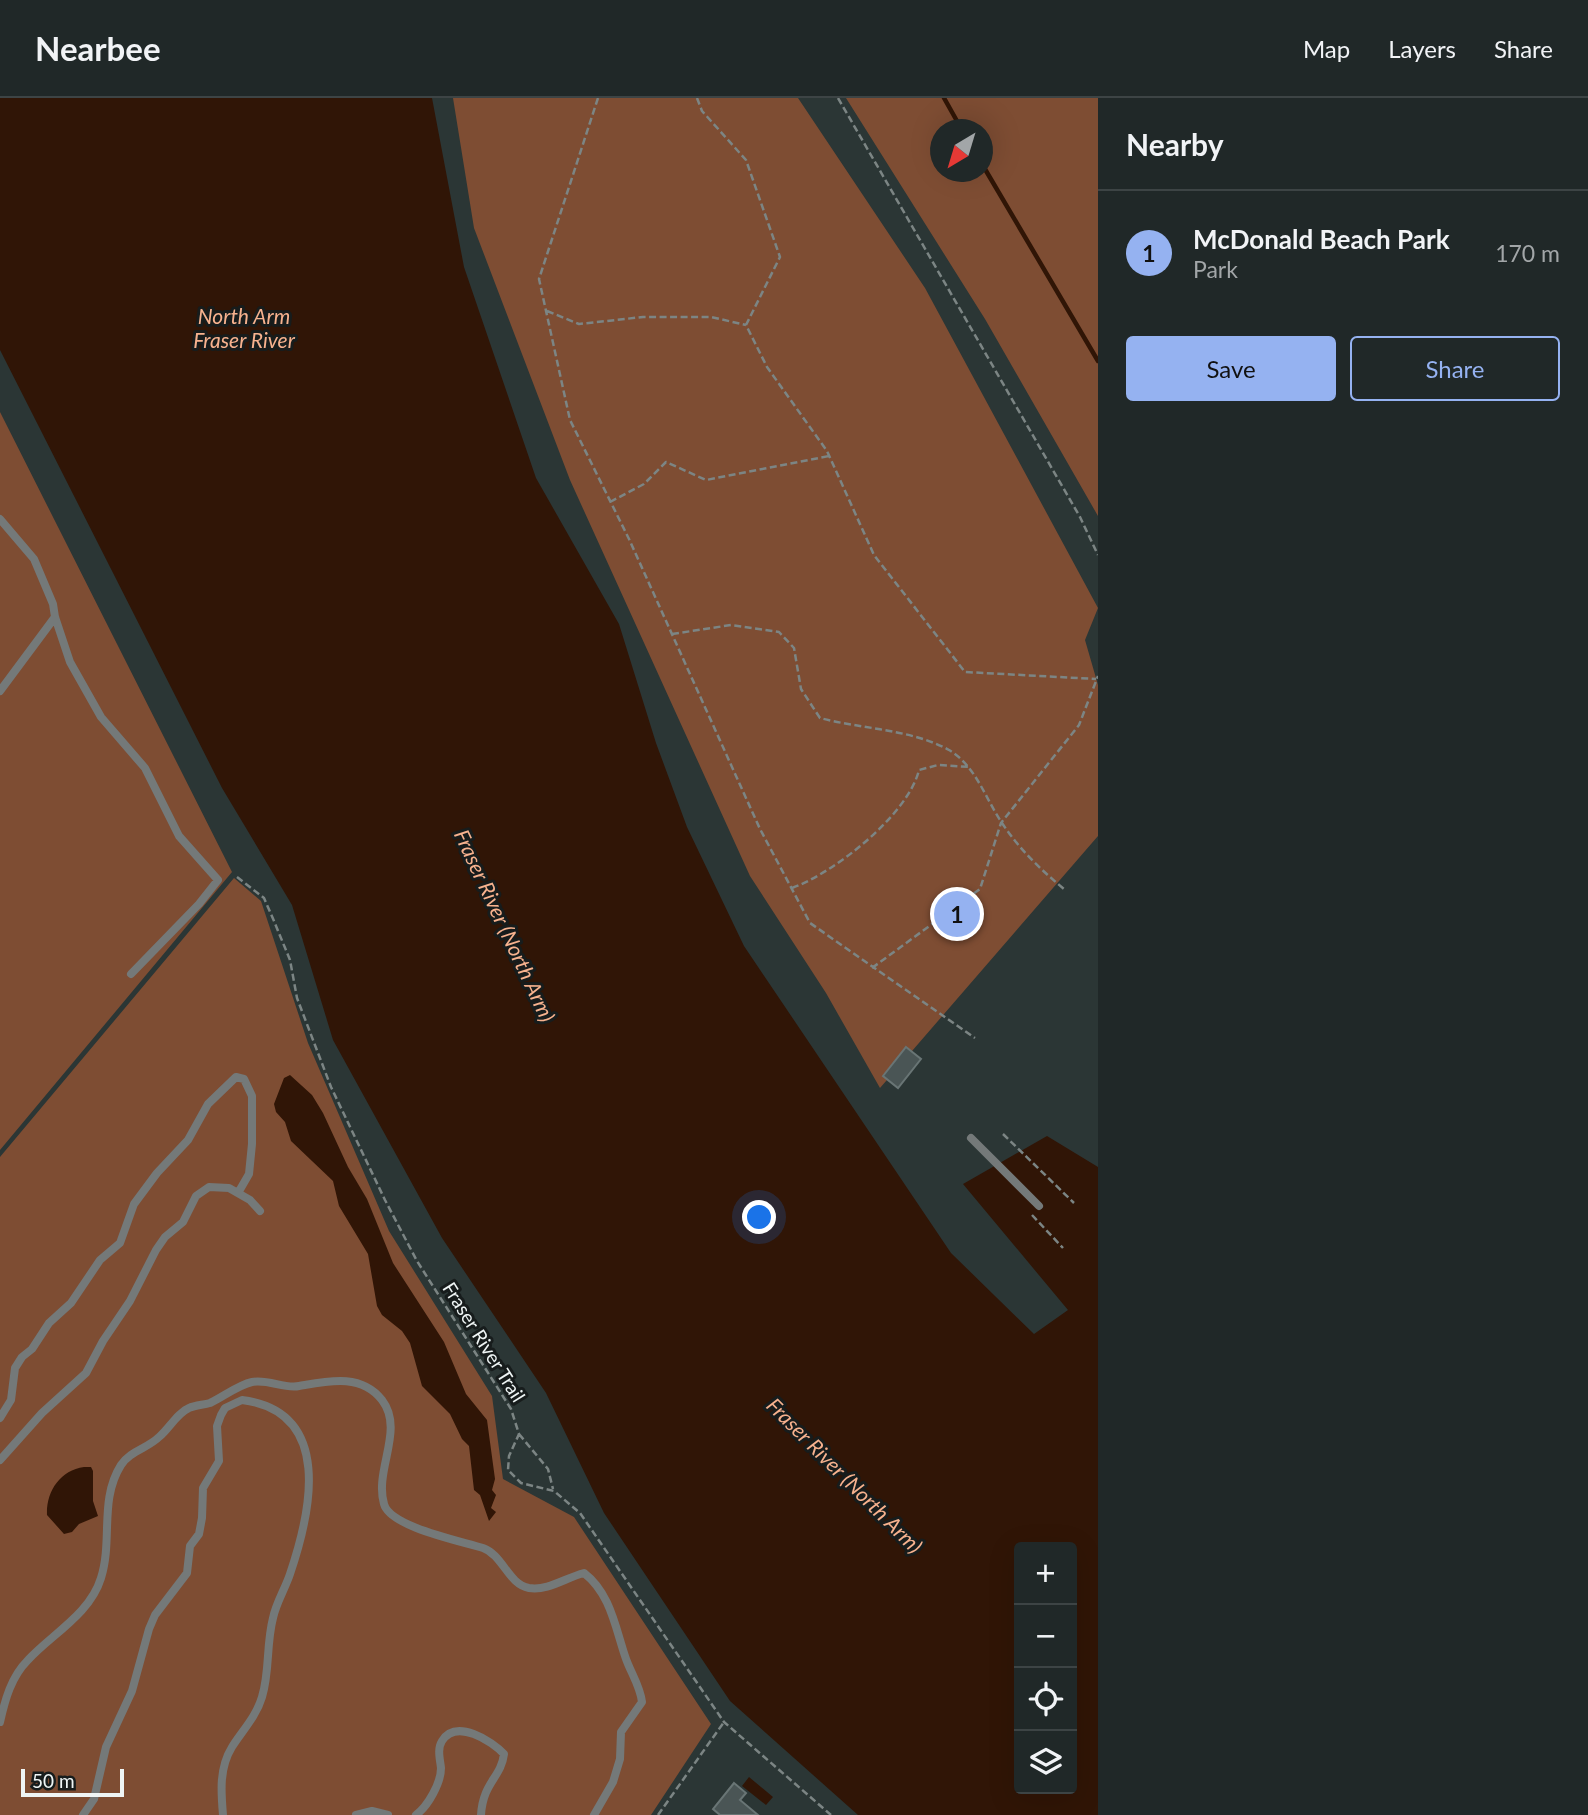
<!DOCTYPE html>
<html lang="en">
<head>
<meta charset="utf-8">
<style>
	body { margin:0; font-family:Lato,sans-serif; background:#283030; color:#f1f3f6 }
	.controls { position:absolute; right:21px; bottom:21px; display:grid; overflow:hidden; border-radius:7px; box-shadow:0 7px 28px #0002 }
	.controls button { width:63px; height:63px; display:grid; place-items:center; padding:0; border:0; border-bottom:2px solid #3d4445; background:#202828; color:#f1f3f6; font:35px sans-serif }
	.compass { position:absolute; left:930px; top:21px; width:63px; height:63px; border-radius:50%; background:#202828; box-shadow:0 7px 28px #0002; rotate:218deg }
	.scale { position:absolute; left:21px; bottom:18px; width:103px; box-sizing:border-box; padding-left:7px; border:4px solid #eff5f5; border-top:0; font-size:19px; line-height:24px; white-space:nowrap; color:#eff5f5; -webkit-text-stroke:5px #171c1c; paint-order:stroke }
	.you { position:absolute; left:760px; top:1120px; width:24px; height:24px; margin:-18px; border:5px solid #fff; border-radius:50%; background:#1a73e8; box-shadow:0 0 0 10px #1a73e833 }
	.badge { display:grid; place-items:center; width:46px; height:46px; border-radius:50%; background:#95b2f1; color:#111; font-size:23px; font-weight:700 }
	.pin { position:absolute; translate:-50% -50%; border:4px solid #fff; box-shadow:0 2px 7px #0006 }
	.list { margin:0; padding:0; list-style:none }
	h2 { display:flex; justify-content:space-between; align-items:center; height:91px; margin:0; padding:0 28px; font-size:30px }
	h2 small { font-size:23px; font-weight:400; color:#a2a6a8 }
	.list li { display:grid; grid-template-columns:46px 1fr auto; gap:21px; align-items:center; box-sizing:border-box; height:126px; padding:0 28px; border-top:2px solid #3d4445 }
	.list b { display:block; font-size:26px; white-space:nowrap }
	.list p { margin:0; font-size:23px; white-space:nowrap; color:#a2a6a8 }
	.list em { font-size:23px; font-style:normal; color:#a2a6a8 }
	.actions { display:flex; gap:14px; padding:21px 28px }
	.actions a { flex:1; padding:16px 0; border:2px solid #95b2f1; border-radius:7px; text-align:center; font-size:24px; color:#95b2f1 }
	.actions .main { background:#95b2f1; color:#111 }
	.icon { flex:none; width:38px; height:38px; fill:none; stroke:currentColor; stroke-width:2; stroke-linecap:round; stroke-linejoin:round }
	.map { position:relative; flex:none; width:1098px; height:1717px; overflow:hidden }
	header { display:flex; align-items:center; gap:42px; box-sizing:border-box; height:98px; padding:0 35px; background:#202828; border-bottom:2px solid #3d4445 }
	header strong { font-size:33px }
	nav { display:flex; gap:38px; margin-inline-start:auto; font-size:24px }
	main { display:flex }
	aside { flex:1; background:#202828 }
	.map>svg:first-child { display:block }
	.green { fill:#7e4d33; fill-rule:evenodd }
	.water { fill:#301506; fill-rule:evenodd }
	.lines { fill:none; stroke-linecap:round; stroke-linejoin:round }
	.stream { stroke:#301506; stroke-width:4.5 }
	.building { fill:#4a5555; stroke:#697575; stroke-width:2 }
	.path { stroke:#7c8584; stroke-width:2.5; stroke-dasharray:7 3.5; stroke-linecap:butt }
	.service { stroke:#747979; stroke-width:8 }
	.labels { text-anchor:middle; stroke-width:6; stroke-linejoin:round; paint-order:stroke }
	.street-label { font-size:19px; fill:#eff5f5; stroke:#171c1c }
	.water-label { font-size:21px; font-style:italic; fill:#f7b28e; stroke:#171c1c }
</style>
</head>
<body>
<header>
<strong>Nearbee</strong>
<nav><a>Map</a><a>Layers</a><a>Share</a></nav>
</header>
<main>
<div class="map">
<svg width="1098" height="1717" viewBox="0 0 1098 1717">
	<rect width="100%" height="100%" fill="#2b3635"/>
	<!-- green -->
	<path class="green" d="M453 0H798L925 190 1098 510 1085 542 1098 587V738L880 990 826 895 750 778 570 382 474 130Z
		M846 0H1098V418L985 221ZM940 32H982V74H940Z
		M0 314 232 774 0 1052Z
		M234 780 261 803 308 945 389 1133 492 1298 503 1381 574 1419 711 1626 651 1717H0V1059Z"/>
	<!-- water -->
	<path class="water" d="M0 0H432L464 169 536 380 619 526 656 645 687 729 744 848 951 1155 1034 1236 1068 1212 963 1086 1047 1038 1098 1069V1717H858L730 1603 604 1415 546 1295 442 1140 333 942 292 807 222 690 0 252ZM1019 1449H1072V1691H1019Z
		M290 977 312 997 323 1015 348 1069 367 1101 393 1165 444 1244 466 1296 487 1322 495 1381 492 1392 496 1397 491 1410 496 1414 489 1423 480 1397 474 1392 469 1348 462 1341 450 1316 422 1288 410 1245 402 1233 382 1217 377 1208 368 1156 339 1108 333 1083 291 1043 285 1024 276 1014 274 1006 284 980Z
		M84 1369H91L93 1373V1403L98 1418 79 1426 72 1434 64 1436 47 1417C46 1394 60 1372 84 1369Z
		M749 1679 773 1699 766 1707 742 1688Z"/>
	<g class="lines">
		<!-- stream -->
		<path class="stream" d="M944 0 962 32
			M982 66 1098 263"/>
	</g>
	<!-- building -->
	<path class="building" d="M906 949 921 961 898 990 883 978Z
		M734 1685 746 1695 740 1702 758 1717H720L713 1711Z"/>
	<g class="lines">
		<!-- path -->
		<path class="path" d="M598 0 539 181 570 322 629 441 760 731 810 825 975 940
			M697 0 702 13 746 62 780 159 746 227 767 269 827 353 874 457 965 574 1096 581
			M838 0 1080 419 1098 457
			M547 213 579 226 643 219H711L746 227
			M610 404 644 386 666 364 706 382 829 358
			M672 536 731 527 779 534 794 550 801 591 820 620C861 631 911 631 949 652 976 668 985 700 1002 725 1019 751 1040 771 1064 791
			M237 779 264 800 274 823 290 862 297 900 331 989 385 1102 417 1163 511 1311 519 1336 509 1358 508 1372 521 1385 554 1393 580 1415 724 1624 831 1717
			M792 790C834 775 908 717 919 672L938 667 970 669
			M872 870 980 791 1001 725 1079 627 1098 578
			M1003 1036 1074 1105
			M1032 1117 1063 1150
			M519 1336 548 1371 553 1391
			M658 1717 724 1624"/>
		<!-- service -->
		<path class="service" d="M0 421 34 461 53 506 55 519 70 564 101 619 145 670 179 738 218 782 199 806 131 876
			M0 593 55 519
			M971 1040 1039 1108
			M0 1320 11 1302 15 1270 22 1259 32 1251 49 1225 71 1205 100 1162 120 1145 134 1106 157 1075 188 1042 208 1006 236 979 244 981 252 998V1046L249 1076 238 1095
			M0 1362 42 1315 86 1275 103 1243 130 1203 156 1152 165 1139 183 1124 196 1098 209 1089 229 1090 250 1102 260 1113
			M0 1624C5 1602 11 1579 28 1562 52 1536 90 1516 101 1480 113 1442 99 1402 121 1367 130 1353 148 1350 159 1339 169 1331 177 1315 189 1310 195 1307 203 1307 210 1305 223 1299 238 1287 252 1284 269 1281 284 1291 299 1288 328 1283 361 1275 382 1302 405 1332 374 1372 384 1406 390 1429 461 1443 483 1450 503 1457 508 1486 529 1490 548 1493 565 1480 584 1475 610 1495 615 1528 625 1558 630 1574 640 1587 642 1604L621 1634 620 1661 613 1684 594 1717
			M83 1717 94 1701 106 1649 132 1593 149 1531 155 1517 187 1475 190 1448 199 1436 202 1420 203 1390 219 1363 217 1328 221 1317 225 1310 242 1302C334 1314 311 1414 290 1476 285 1491 276 1505 273 1520 266 1547 270 1573 262 1599 256 1619 242 1633 232 1649 219 1670 221 1694 223 1717
			M356 1717 372 1713 388 1717
			M416 1717C428 1708 441 1685 441 1670 440 1661 437 1651 442 1643 456 1620 492 1643 504 1656 501 1680 483 1684 481 1717"/>
	</g>
	<g class="labels">
		<!-- street labels -->
		<g class="street-label">
			<text transform="translate(484 1244) rotate(58)" y="7">Fraser River Trail</text>
		</g>
		<!-- water labels -->
		<g class="water-label">
			<text x="244" y="226">North Arm<tspan x="244" dy="24">Fraser River</tspan></text>
			<text transform="translate(504 828) rotate(65)" y="7">Fraser River (North Arm)</text>
			<text transform="translate(844 1378) rotate(45)" y="7">Fraser River (North Arm)</text>
		</g>
	</g>
</svg>
<div class="controls">
<button>+</button>
<button>−</button>
<button><svg class="icon" aria-label="locate" viewBox="0 0 24 24"><circle cx="12" cy="12" r="6"/><path d="M12 2v4M12 18v4M2 12h4M18 12h4"/></svg></button>
<button><svg class="icon" aria-label="layers" viewBox="0 0 24 24"><path d="M12 4l9 5-9 5-9-5zM3 14l9 5 9-5"/></svg></button>
</div>
<svg class="compass" viewBox="-18 -18 36 36"><path d="M0-13l5 13h-10z" fill="#e53935"/><path d="M0 13l5-13h-10z" fill="#a2a6a8"/></svg>
<div class="scale">50 m</div>
<div class="you"></div>
<div class="pin badge" style="left:957px;top:816px">1</div>
</div>
<aside>
<h2>Nearby<small></small></h2>
<ul class="list">
<li><span class="badge">1</span><div><b>McDonald Beach Park</b><p>Park</p></div><em>170 m</em></li>
</ul>
<div class="actions"><a class="main">Save</a><a>Share</a></div>
</aside>
</main>
</body>
</html>
